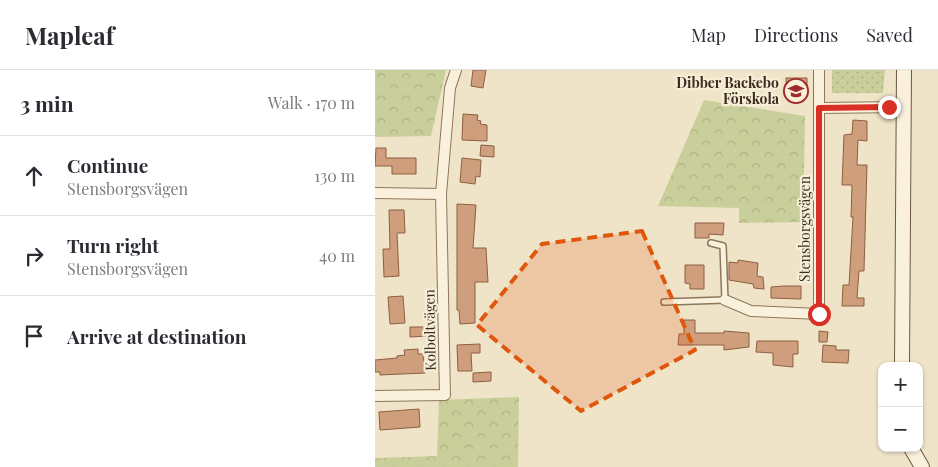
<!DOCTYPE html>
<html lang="en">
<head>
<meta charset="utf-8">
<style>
	body { margin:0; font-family:"Playfair Display",serif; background:#f7f7f7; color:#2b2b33 }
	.controls { position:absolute; right:15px; bottom:15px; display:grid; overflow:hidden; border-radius:10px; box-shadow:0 1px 4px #0004 }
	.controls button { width:45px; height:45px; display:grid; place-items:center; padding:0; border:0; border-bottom:1px solid #e1e1e2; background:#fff; color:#2b2b33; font:25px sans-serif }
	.stop { position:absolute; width:15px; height:15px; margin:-11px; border:4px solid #d93025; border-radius:50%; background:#fff }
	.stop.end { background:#d93025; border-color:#fff; box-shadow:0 1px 5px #0008 }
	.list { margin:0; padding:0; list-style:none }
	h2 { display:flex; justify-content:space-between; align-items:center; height:65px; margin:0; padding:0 20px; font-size:21px }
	h2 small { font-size:16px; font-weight:400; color:#7c7c81 }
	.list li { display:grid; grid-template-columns:32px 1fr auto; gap:15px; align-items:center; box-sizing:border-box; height:80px; padding:0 20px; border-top:1px solid #e1e1e2 }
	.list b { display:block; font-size:19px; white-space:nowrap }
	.list p { margin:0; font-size:16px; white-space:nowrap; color:#7c7c81 }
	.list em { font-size:16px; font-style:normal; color:#7c7c81 }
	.icon { flex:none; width:28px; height:28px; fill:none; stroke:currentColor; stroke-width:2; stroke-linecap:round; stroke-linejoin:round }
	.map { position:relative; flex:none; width:563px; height:397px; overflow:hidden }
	header { display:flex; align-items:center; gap:30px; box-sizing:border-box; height:70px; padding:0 25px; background:#fff; border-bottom:1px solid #e1e1e2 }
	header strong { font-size:24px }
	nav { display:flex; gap:28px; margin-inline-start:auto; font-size:18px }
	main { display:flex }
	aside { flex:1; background:#fff }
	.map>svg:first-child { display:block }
	.grass { fill:url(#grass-dots) }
	.forest { fill:url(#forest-crowns) }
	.building { fill:#cf9f7d; stroke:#8d5f41 }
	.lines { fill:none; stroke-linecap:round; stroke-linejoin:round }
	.lane-casing { stroke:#8d765c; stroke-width:8 }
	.street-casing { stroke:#8d765c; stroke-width:12 }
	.secondary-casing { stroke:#6f573f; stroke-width:16 }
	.lane { stroke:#faf1dc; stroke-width:5 }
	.street { stroke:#faf1dc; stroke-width:10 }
	.secondary { stroke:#faf1dc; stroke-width:14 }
	.route { stroke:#d93025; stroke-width:6 }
	.marked { fill:#df570d; fill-opacity:0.2; stroke:#df570d; stroke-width:4; stroke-dasharray:10 6; stroke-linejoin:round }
	.labels { text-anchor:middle; stroke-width:4.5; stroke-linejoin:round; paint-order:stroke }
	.poi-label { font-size:14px; font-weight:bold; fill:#3d2e20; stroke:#f7eed8; text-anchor:end }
	.street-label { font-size:14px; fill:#3d2e20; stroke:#f7eed8 }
</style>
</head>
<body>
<header>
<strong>Mapleaf</strong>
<nav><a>Map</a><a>Directions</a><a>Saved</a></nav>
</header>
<main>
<aside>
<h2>3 min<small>Walk · 170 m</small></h2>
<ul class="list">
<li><svg class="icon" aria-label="ahead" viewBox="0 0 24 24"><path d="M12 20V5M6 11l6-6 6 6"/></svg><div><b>Continue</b><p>Stensborgsvägen</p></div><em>130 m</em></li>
<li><svg class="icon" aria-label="right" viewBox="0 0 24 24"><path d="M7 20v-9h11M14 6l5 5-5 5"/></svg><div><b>Turn right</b><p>Stensborgsvägen</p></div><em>40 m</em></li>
<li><svg class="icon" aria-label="arrive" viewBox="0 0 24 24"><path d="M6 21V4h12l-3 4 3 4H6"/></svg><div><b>Arrive at destination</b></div></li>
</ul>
</aside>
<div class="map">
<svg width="563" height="397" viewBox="0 0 563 397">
	<defs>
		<pattern id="grass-dots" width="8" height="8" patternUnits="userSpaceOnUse" patternTransform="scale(1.25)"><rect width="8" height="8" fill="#c9cf9b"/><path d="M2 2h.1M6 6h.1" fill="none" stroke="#aeb285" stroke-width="1.8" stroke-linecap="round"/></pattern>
		<pattern id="forest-crowns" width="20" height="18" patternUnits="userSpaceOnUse" patternTransform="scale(1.25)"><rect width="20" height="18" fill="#c9cf9b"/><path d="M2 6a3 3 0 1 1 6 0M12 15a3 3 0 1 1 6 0" fill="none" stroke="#aeb285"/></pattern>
	</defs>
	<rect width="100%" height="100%" fill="#f0e4c8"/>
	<!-- grass -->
	<path class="grass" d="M457 0H510L508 23H457Z"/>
	<!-- forest -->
	<path class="forest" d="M0 0H71L56 66 0 67Z
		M329 30 430 46 428 152 364 153V138L283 136Z
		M144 327 143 397H0V388L62 386 64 330Z"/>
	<!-- building -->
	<path class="building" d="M98 0H111L108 18 96 16Z
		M411 8H432V27H412Z
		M88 44 103 45 102 50 106 51 105 54 112 55V71L87 70Z
		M478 50 492 51V71L483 70 482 95H492L489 201H484L482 228H489V236H467L468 215H474L478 147H476L477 115H467L469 65 477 64Z
		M106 75 119 76V87L105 86Z
		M1 78H11V88H41V104H17V96H0Z
		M87 88 106 90 105 107 101 106 100 114 85 112Z
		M82 134 101 135 98 178H111L113 212H100V253L85 254 84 240H82Z
		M14 140H29L30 163H22L24 206 9 207 8 179H15Z
		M320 153H349L348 165 334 164V168H320Z
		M363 190 383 193 382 206 388 207 389 219 379 218 378 214 354 210V192L363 193Z
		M310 195H329V219H315V214L310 213Z
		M409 216H426V229L396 228V217Z
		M28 226 30 253 15 254 13 227Z
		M309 250H320V263H349V261L374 263V277L349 280V275H303L304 264H309Z
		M35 257H52V266L35 267Z
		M444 261 453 262 452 272H444Z
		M382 271H423V284H418V297L398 295V283L381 282Z
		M105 274V283H96L97 301H83L82 275Z
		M448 275 461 276V280H474L473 293 447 292Z
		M43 279V284H48L50 303 5 305V302H0V290L22 288V286L30 285 29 280Z
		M116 302V311L98 312V303Z
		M44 339 45 357 5 360 4 342Z"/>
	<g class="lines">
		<defs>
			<path id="lane" d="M289 232 350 230 348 176 336 173"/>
			<path id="street" d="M444 38 529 37
				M0 123 66 124
				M350 230 376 241 444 244V0
				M0 326 70 325 66 124 75 18 81 0"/>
			<path id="secondary" d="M527 296 529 0
				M536 378 547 397"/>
		</defs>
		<!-- lane casing -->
		<use href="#lane" class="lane-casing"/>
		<!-- street casing -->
		<use href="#street" class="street-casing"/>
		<!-- secondary casing -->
		<use href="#secondary" class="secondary-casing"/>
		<!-- lane -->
		<use href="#lane" class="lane"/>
		<!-- street -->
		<use href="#street" class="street"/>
		<!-- secondary -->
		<use href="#secondary" class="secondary"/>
	</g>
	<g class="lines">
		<!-- route -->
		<path class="route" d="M444 244V38L514 37"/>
	</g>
	<!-- marked area -->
	<path class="marked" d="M267 161 320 280 206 341 102 255 167 174Z"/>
	<!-- icons -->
	<defs>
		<symbol id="school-ring" viewBox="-11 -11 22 22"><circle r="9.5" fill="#f7eed8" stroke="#9e2a2b" stroke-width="1.5"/><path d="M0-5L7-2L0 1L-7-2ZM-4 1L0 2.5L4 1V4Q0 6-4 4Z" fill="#9e2a2b"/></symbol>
	</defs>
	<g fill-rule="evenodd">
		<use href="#school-ring" x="407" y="7" width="28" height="28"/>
	</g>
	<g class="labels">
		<!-- poi labels -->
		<g class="poi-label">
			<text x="404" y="18">Dibber Backebo<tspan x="404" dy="16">Förskola</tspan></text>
		</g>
		<!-- street labels -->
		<g class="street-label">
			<text transform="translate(430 159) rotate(-90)" y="5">Stensborgsvägen</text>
			<text transform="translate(55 260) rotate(-91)" y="5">Kolboltvägen</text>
		</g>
	</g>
</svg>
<div class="controls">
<button>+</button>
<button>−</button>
</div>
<div class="stop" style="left:444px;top:244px"></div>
<div class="stop end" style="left:514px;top:37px"></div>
</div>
</main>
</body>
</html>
